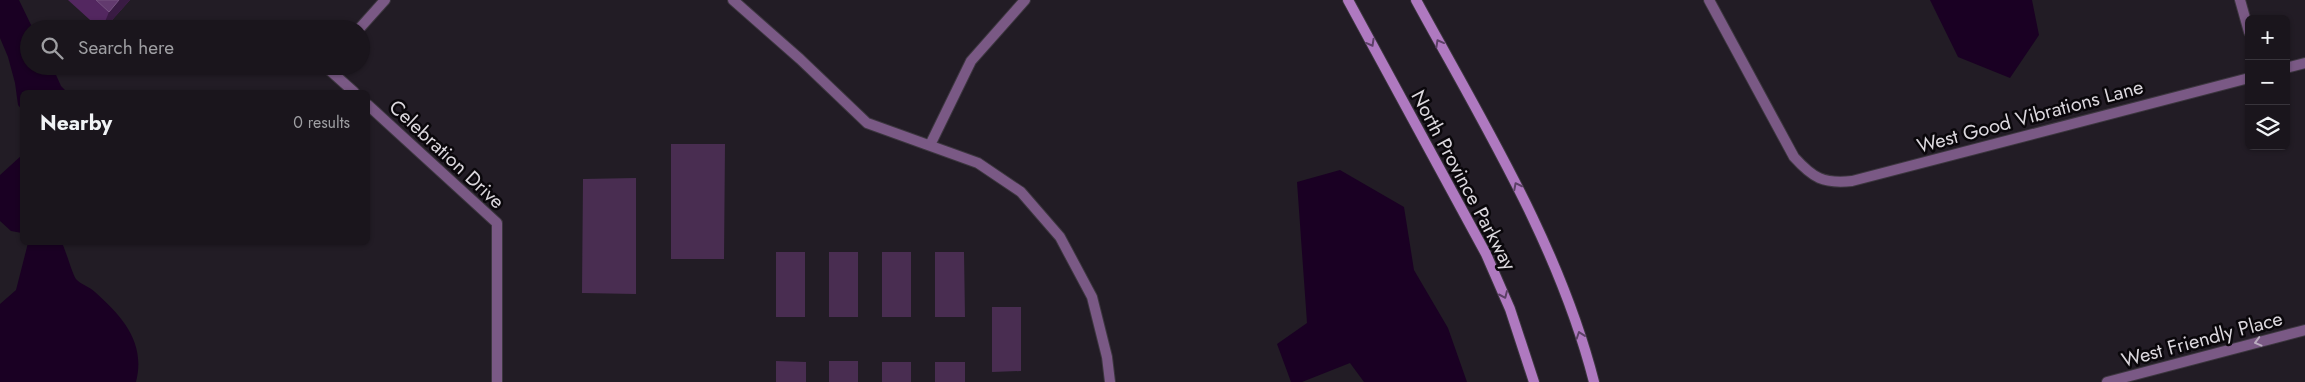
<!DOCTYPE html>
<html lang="en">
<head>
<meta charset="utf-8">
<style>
	body { margin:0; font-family:Jost,sans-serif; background:#272229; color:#f1f3f6 }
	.controls { position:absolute; right:15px; top:15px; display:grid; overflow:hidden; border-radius:8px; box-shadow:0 1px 4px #0004 }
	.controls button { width:45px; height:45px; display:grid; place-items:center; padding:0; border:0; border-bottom:1px solid #38343b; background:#1a151c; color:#f1f3f6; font:25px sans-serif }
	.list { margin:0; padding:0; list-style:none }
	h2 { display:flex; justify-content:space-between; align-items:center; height:65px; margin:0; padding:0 20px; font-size:21px }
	h2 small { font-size:16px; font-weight:400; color:#9f9fa3 }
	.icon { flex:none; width:28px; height:28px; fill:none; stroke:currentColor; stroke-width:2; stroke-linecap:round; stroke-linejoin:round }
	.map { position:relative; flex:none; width:2305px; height:382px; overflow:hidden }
	.search { position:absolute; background:#1a151c; box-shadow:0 1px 4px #0004; left:20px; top:20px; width:350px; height:55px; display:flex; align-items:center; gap:12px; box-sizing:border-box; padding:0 18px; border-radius:28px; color:#9f9fa3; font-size:19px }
	.panel { position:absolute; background:#1a151c; box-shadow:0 1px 4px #0004; left:20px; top:90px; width:350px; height:155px; border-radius:8px }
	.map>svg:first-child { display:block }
	.green { fill:#492d51 }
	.water { fill:#1a0023 }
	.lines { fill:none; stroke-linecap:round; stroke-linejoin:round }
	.lane-casing { stroke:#3c363f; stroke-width:12 }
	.street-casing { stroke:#3c363f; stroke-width:12 }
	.secondary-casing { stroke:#3c363f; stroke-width:12 }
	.lane { stroke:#7a5985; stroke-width:10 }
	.street { stroke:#7a5985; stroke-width:10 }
	.secondary { stroke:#af79c0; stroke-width:10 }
	.wall { fill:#532760 }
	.shaded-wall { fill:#391b43 }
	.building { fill:#623a6e; stroke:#75537f }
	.oneway { stroke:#5c4066 }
	.oneway2 { stroke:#b9abbe }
	.labels { text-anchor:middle; stroke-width:5; stroke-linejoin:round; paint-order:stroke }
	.street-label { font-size:20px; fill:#dbd7dd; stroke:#0a070b }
</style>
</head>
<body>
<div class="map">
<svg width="2305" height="382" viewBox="0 0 2305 382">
	<rect width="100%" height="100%" fill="#221c25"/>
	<!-- green -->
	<path class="green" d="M671 144H725L724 259H671Z
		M636 178V294L582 293 583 179Z
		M776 252H805V317H776Z
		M829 252H858V317H829Z
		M882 252H911V317H882Z
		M935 252H964L965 317H935Z
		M992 307H1021V371L992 372Z
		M776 361 806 362V382H776Z
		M829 361H858V382H829Z
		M882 362H911V382H882Z
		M935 362H965V382H935Z"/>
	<!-- water -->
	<path class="water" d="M0 0H19L33 29H29V66H52L61 86 67 92H22V110L18 105 15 83 8 57 0 38Z
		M1930 0H2032L2039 35 2010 78 1958 57Z
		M22 155V233L11 231 0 221V175Z
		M1340 170 1404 207 1414 270 1448 328 1467 382H1364L1350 363 1302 382H1291L1277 344 1307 323 1297 182Z
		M28 243H62C66 251 72 273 76 279 80 284 90 287 95 292 123 317 146 343 136 382H0V304L16 290Z"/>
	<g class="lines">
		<defs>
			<path id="lane" d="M733 0 800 59 867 123 978 163 1021 192 1060 237 1092 297 1107 357 1110 382
				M359 29 385 0
				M325 66 354 92
				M368 105 497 223V382
				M930 145 971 61 1025 0"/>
			<path id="street" d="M1709 0 1794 157C1813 178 1823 184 1852 181L2249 78
				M2240 0 2249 32
				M2286 68 2305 63
				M2107 382 2305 330"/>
			<path id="secondary" d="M1348 0 1486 254 1510 309 1534 382
				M1416 0C1483 123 1559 245 1594 382"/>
		</defs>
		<!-- lane casing -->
		<use href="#lane" class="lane-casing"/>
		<!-- street casing -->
		<use href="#street" class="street-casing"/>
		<!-- secondary casing -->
		<use href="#secondary" class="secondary-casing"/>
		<!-- lane -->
		<use href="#lane" class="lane"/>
		<!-- street -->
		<use href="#street" class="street"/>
		<!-- secondary -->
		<use href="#secondary" class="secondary"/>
	</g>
	<!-- wall -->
	<path class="wall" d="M68 0H130L104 29H100Z"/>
	<!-- shaded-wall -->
	<path class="shaded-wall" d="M119 0H130L104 29H102L109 12Z"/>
	<!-- building -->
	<path class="building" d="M96 0H119L109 12Z"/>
	<!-- one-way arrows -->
	<defs><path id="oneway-chevron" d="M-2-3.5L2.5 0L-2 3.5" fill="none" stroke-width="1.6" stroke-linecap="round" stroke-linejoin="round" transform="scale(1.25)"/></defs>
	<g class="oneway">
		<use href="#oneway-chevron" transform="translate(1371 43) rotate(61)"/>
		<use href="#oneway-chevron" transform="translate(1439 43) rotate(-119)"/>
		<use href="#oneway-chevron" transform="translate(1517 186) rotate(-117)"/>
		<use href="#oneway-chevron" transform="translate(1504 295) rotate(66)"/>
		<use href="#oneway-chevron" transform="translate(1580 335) rotate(-109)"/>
	</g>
	<use class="oneway2" href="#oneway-chevron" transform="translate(2258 342) rotate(165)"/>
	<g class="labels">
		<!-- street labels -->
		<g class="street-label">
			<text transform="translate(2030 116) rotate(-15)" y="7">West Good Vibrations Lane</text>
			<text transform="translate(447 154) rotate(43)" y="7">Celebration Drive</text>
			<text transform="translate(1464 180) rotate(62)" y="7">North Province Parkway</text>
			<text transform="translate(2202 339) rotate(-15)" y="7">West Friendly Place</text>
		</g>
	</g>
</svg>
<div class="controls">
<button>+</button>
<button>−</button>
<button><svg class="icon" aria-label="layers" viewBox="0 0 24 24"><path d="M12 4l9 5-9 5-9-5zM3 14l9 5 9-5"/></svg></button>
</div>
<div class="search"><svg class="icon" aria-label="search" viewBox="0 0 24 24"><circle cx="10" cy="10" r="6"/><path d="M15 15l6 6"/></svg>Search here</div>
<section class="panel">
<h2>Nearby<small>0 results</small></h2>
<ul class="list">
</ul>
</section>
</div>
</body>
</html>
